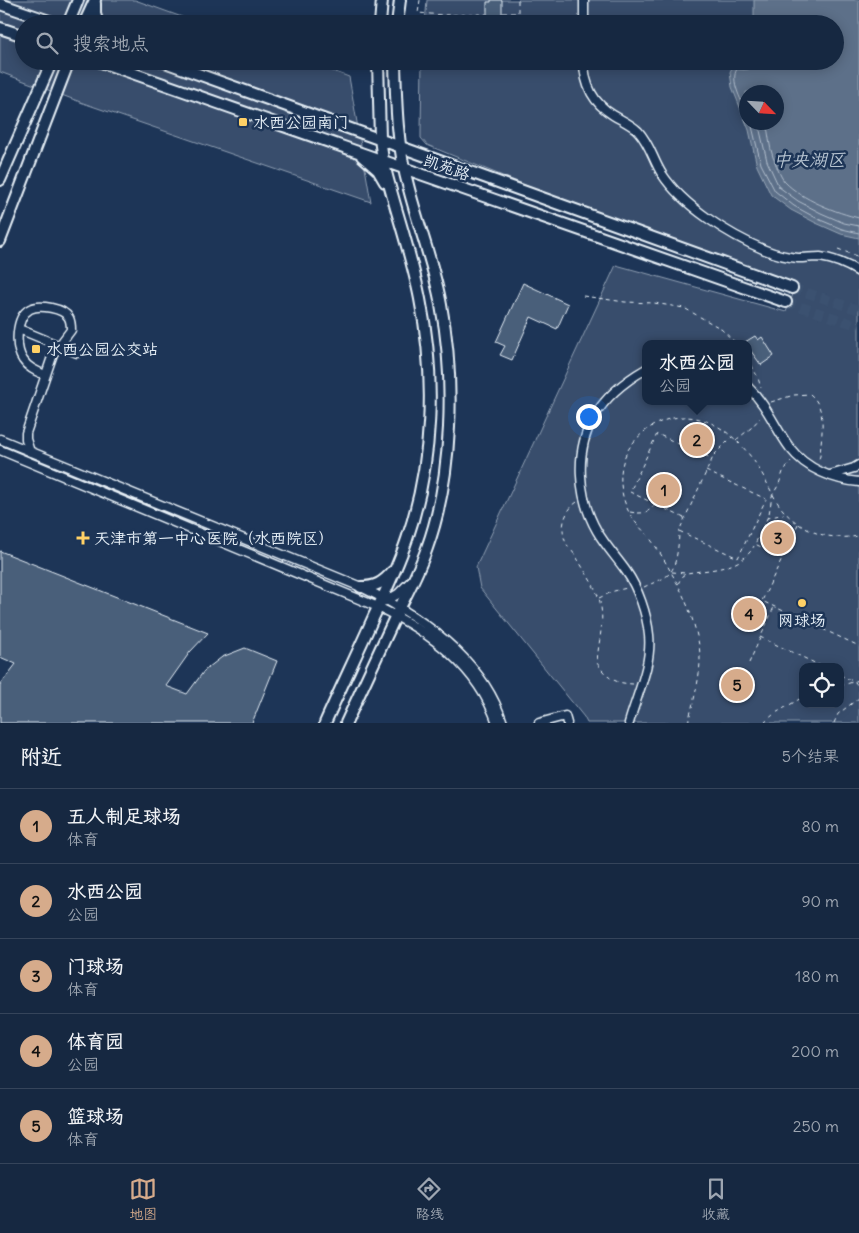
<!DOCTYPE html>
<html lang="zh">
<head>
<meta charset="utf-8">
<style>
	body { margin:0; font-family:Delius,"LXGW WenKai TC",sans-serif; background:#23344c; color:#f1f3f6 }
	.controls { position:absolute; right:15px; bottom:15px; display:grid; overflow:hidden; border-radius:10px; box-shadow:0 2px 12px #0003 }
	.controls button { width:45px; height:45px; display:grid; place-items:center; padding:0; border:0; border-bottom:1px solid #35445a; background:#162841; color:#f1f3f6; font:25px sans-serif }
	.compass { position:absolute; left:739px; top:85px; width:45px; height:45px; border-radius:50%; background:#162841; box-shadow:0 2px 12px #0003; rotate:115deg }
	.you { position:absolute; left:588px; top:416px; width:18px; height:18px; margin:-12px; border:4px solid #fff; border-radius:50%; background:#1a73e8; box-shadow:0 0 0 8px #1a73e833 }
	.badge { display:grid; place-items:center; width:32px; height:32px; border-radius:50%; background:#d6ab8b; color:#111; font-size:16px; font-weight:700 }
	.pin { position:absolute; translate:-50% -50%; border:2px solid #fff; box-shadow:0 1px 5px #0006 }
	.popup { position:absolute; left:642px; top:340px; width:110px; height:65px; box-sizing:border-box; display:grid; place-content:center; border-radius:10px; background:#162841; filter:drop-shadow(0 1px 4px #0005); font-size:16px; white-space:nowrap; color:#9ea6b1 }
	.popup b { font-size:19px; color:#f1f3f6 }
	.popup::after { content:''; position:absolute; left:50%; top:100%; margin-left:-10px; border:10px solid transparent; border-top-color:#162841 }
	.list { margin:0; padding:0; list-style:none }
	h2 { display:flex; justify-content:space-between; align-items:center; height:65px; margin:0; padding:0 20px; font-size:21px }
	h2 small { font-size:16px; font-weight:400; color:#9ea6b1 }
	.list li { display:grid; grid-template-columns:32px 1fr auto; gap:15px; align-items:center; box-sizing:border-box; height:75px; padding:0 20px; border-top:1px solid #35445a }
	.list b { display:block; font-size:19px; white-space:nowrap }
	.list p { margin:0; font-size:16px; white-space:nowrap; color:#9ea6b1 }
	.list em { font-size:16px; font-style:normal; color:#9ea6b1 }
	.icon { flex:none; width:28px; height:28px; fill:none; stroke:currentColor; stroke-width:2; stroke-linecap:round; stroke-linejoin:round }
	.map { position:relative; flex:none; width:859px; height:723px; overflow:hidden }
	.search { position:absolute; background:#162841; box-shadow:0 2px 12px #0003; left:15px; right:15px; top:15px; height:55px; display:flex; align-items:center; gap:12px; box-sizing:border-box; padding:0 18px; border-radius:28px; color:#9ea6b1; font-size:19px }
	.sheet { height:440px; background:#162841 }
	nav { display:flex; justify-content:space-around; align-items:center; box-sizing:border-box; height:70px; border-top:1px solid #35445a; background:#162841; font-size:14px; color:#9ea6b1 }
	nav a { display:grid; justify-items:center; gap:2px }
	nav .on { color:#d6ab8b }
	.map>svg:first-child { display:block }
	.green { fill:#374d6c; stroke:#909fb2; fill-rule:evenodd }
	.water { fill:#5d7089; stroke:#95a4b5; fill-rule:evenodd }
	.lines { fill:none; stroke-linecap:round; stroke-linejoin:round }
	.shore { stroke:#b0bdcc; stroke-width:1 }
	.building { fill:#495e7a; stroke:#e8f1f8 }
	.major-tunnel { stroke:#3b516f; stroke-width:10; stroke-dasharray:10 5; stroke-linecap:butt }
	.minor-casing { stroke:#e8f1f8; stroke-width:11 }
	.major-casing { stroke:#e8f1f8; stroke-width:14 }
	.path { stroke:#e8f1f8; stroke-width:1; stroke-dasharray:4 4; stroke-linecap:butt }
	.minor { stroke:#1d3557; stroke-width:8 }
	.major { stroke:#1d3557; stroke-width:10 }
	.poi-dot { fill:#ffd166; stroke:#1d3557; stroke-width:2 }
	.labels { text-anchor:middle; stroke-width:5; stroke-linejoin:round; paint-order:stroke }
	.poi-label { font-size:16px; fill:#e8f1f8; stroke:#1d3557; text-anchor:start }
	.street-label { font-size:16px; fill:#e8f1f8; stroke:#1d3557 }
	.water-label { font-size:18px; font-style:italic; fill:#b7c4d1; stroke:#1d3557 }
</style>
</head>
<body>
<div class="map">
<svg width="859" height="723" viewBox="0 0 859 723">
	<rect width="100%" height="100%" fill="#1d3557"/>
	<filter id="ink" filterUnits="userSpaceOnUse"><feTurbulence type="fractalNoise" baseFrequency=".02" numOctaves="2"/><feDisplacementMap in="SourceGraphic" scale="10" xChannelSelector="R" yChannelSelector="G"/><feConvolveMatrix kernelMatrix="1 2 1 2 8 2 1 2 1" color-interpolation-filters="sRGB"/></filter>
	<g filter="url(#ink)">
		<!-- green -->
		<path class="green" d="M0 0H135L201 24H24V61H306L349 77 371 202 83 103 0 72Z
			M427 0H859V723H587L584 717 480 588 476 567 616 265 786 312 797 284 537 190 427 145 421 138V132L422 61H835V24H425ZM746 92H776V122H746ZM646 344H748V401H646ZM803 667H840V704H803Z"/>
		<!-- water -->
		<path class="water" d="M754 0H859V238L841 234 816 223 791 210 771 195 757 166 749 130 732 87 730 72 735 61H739L741 64 745 65 749 61H835V24H754ZM746 92H776V122H746Z"/>
		<g class="lines">
			<!-- shore -->
			<path class="shore" d="M746 111C741 100 730 80 737 69 745 70 753 71 753 61
				M751 122 761 164 775 191 794 206 818 219 842 229 859 233
				M758 122 767 161 779 187 798 201 821 213 844 223 859 226
				M766 122C769 134 769 146 773 157 776 164 780 177 785 182 801 199 837 213 859 218"/>
		</g>
		<!-- building -->
		<path class="building" d="M491 0H502V24L487 23V2H491Z
			M523 283 568 304 557 329 531 317 512 360 500 355 505 346 496 342Z
			M755 336 758 340 762 337 774 356 761 365 748 347V344L745 342Z
			M0 551 208 633 190 652 166 686 187 694 204 671 222 657 245 648 277 661 252 723H0V685L16 664 0 657Z"/>
		<g class="lines">
			<!-- major-tunnel -->
			<path class="major-tunnel" d="M792 288 859 310
				M786 302 859 326"/>
			<defs>
				<path id="minor" d="M584 0V24
					M584 61C584 84 593 103 613 115 621 120 631 124 638 131 650 144 653 160 662 174 683 206 729 235 765 250 775 254 787 257 798 258 805 258 813 257 820 257 834 259 848 265 859 272
					M19 329 77 353
					M748 387C767 405 775 428 790 448 806 469 834 480 859 482
					M0 439 361 587C419 615 483 659 503 723
					M0 450 378 607C430 632 478 667 497 723
					M30 452 26 439V433L53 354 71 330C71 327 71 322 69 318 64 308 39 304 30 309 15 317 15 348 23 360 28 368 36 371 45 375
					M830 475 854 468 859 465
					M386 601 398 594 410 582
					M539 723 565 716 567 723
					M629 723C637 694 652 665 649 635 647 614 638 588 626 571 616 557 605 545 597 531 578 498 574 451 594 417 606 396 625 381 646 369"/>
				<path id="major" d="M95 3V14L98 24
					M0 4 58 24
					M68 24 78 0
					M84 24 95 0
					M380 24 382 0
					M397 24 400 0
					M0 28 24 36
					M98 61 786 302
					M162 61 792 288
					M362 156 378 170 385 182
					M0 180 52 61
					M0 241 69 61
					M361 587C375 587 383 583 392 572
					M325 723C341 687 358 652 374 616 386 591 398 566 407 539 433 463 436 378 420 299 411 252 394 207 383 160L380 139 378 61
					M346 723C363 686 380 650 397 613 408 592 419 571 427 548 453 476 455 379 441 305 434 265 419 228 409 189 397 147 396 104 395 61"/>
			</defs>
			<!-- minor casing -->
			<use href="#minor" class="minor-casing"/>
			<!-- major casing -->
			<use href="#major" class="major-casing"/>
			<!-- path -->
			<path class="path" d="M420 0 418 13 443 15 486 14
				M518 0V24
				M503 13H518
				M838 249 859 257
				M583 296 625 302 654 303 684 308 720 328 737 344
				M748 358 758 378 761 388
				M771 402 794 395 810 394C828 409 821 436 820 456L818 461
				M736 440 751 428 760 418
				M706 471 766 499 738 558 679 531 714 455 732 437
				M577 502C565 510 559 528 566 543 569 548 574 553 577 558 585 572 596 587 600 602 605 623 598 642 597 663 608 679 614 683 633 684
				M630 512C641 514 648 514 655 504
				M684 518 630 492 657 434 711 458
				M767 518 784 514
				M798 524 762 601 859 646
				M859 527V534
				M782 557 755 544 769 514 772 496 779 484 783 472 791 461
				M672 572 686 573
				M678 584 682 576 687 573C711 569 741 570 754 546
				M644 587C652 583 663 580 669 574 677 567 679 541 679 531
				M599 598 614 591 627 588
				M760 637 823 667
				M749 663 774 607
				M840 675 855 682 859 687
				M840 686 859 680
				M688 723C694 698 703 671 699 645 694 620 685 596 672 574 665 561 657 547 648 536 643 530 637 525 633 519 620 500 616 471 628 450 638 434 654 422 673 418 711 411 743 441 761 472 771 489 776 506 792 519 811 535 834 540 859 536
				M764 723 774 714 803 697
				M834 723 838 714 859 698"/>
			<!-- minor -->
			<use href="#minor" class="minor"/>
			<!-- major -->
			<use href="#major" class="major"/>
		</g>
	</g>
	<!-- markers -->
	<g class="poi-dot">
		<rect x="238" y="117" width="10" height="10" rx="2.5"/>
		<rect x="31" y="344" width="10" height="10" rx="2.5"/>
		<path d="M80.5 530.5h5v5h5v5h-5v5h-5v-5h-5v-5h5z"/>
		<circle cx="802" cy="603" r="5"/>
	</g>
	<g class="labels">
		<!-- poi labels -->
		<g class="poi-label">
			<text x="253" y="128">水西公园南门</text>
			<text x="46" y="355">水西公园公交站</text>
			<text x="94" y="544">天津市第一中心医院（水西院区）</text>
			<text x="802" y="626" text-anchor="middle">网球场</text>
		</g>
		<!-- street labels -->
		<g class="street-label">
			<text transform="translate(447 167) rotate(19)" y="6">凯苑路</text>
		</g>
		<!-- water labels -->
		<g class="water-label">
			<text x="809" y="166">中央湖区</text>
		</g>
	</g>
</svg>
<div class="controls">
<button><svg class="icon" aria-label="locate" viewBox="0 0 24 24"><circle cx="12" cy="12" r="6"/><path d="M12 2v4M12 18v4M2 12h4M18 12h4"/></svg></button>
</div>
<svg class="compass" viewBox="-18 -18 36 36"><path d="M0-13l5 13h-10z" fill="#e53935"/><path d="M0 13l5-13h-10z" fill="#9ea6b1"/></svg>
<div class="you"></div>
<div class="pin badge" style="left:664px;top:490px">1</div>
<div class="pin badge" style="left:697px;top:440px">2</div>
<div class="popup"><b>水西公园</b>公园</div>
<div class="pin badge" style="left:778px;top:538px">3</div>
<div class="pin badge" style="left:749px;top:614px">4</div>
<div class="pin badge" style="left:737px;top:685px">5</div>
<div class="search"><svg class="icon" aria-label="search" viewBox="0 0 24 24"><circle cx="10" cy="10" r="6"/><path d="M15 15l6 6"/></svg>搜索地点</div>
</div>
<section class="sheet">
<h2>附近<small>5个结果</small></h2>
<ul class="list">
<li><span class="badge">1</span><div><b>五人制足球场</b><p>体育</p></div><em>80 m</em></li>
<li><span class="badge">2</span><div><b>水西公园</b><p>公园</p></div><em>90 m</em></li>
<li><span class="badge">3</span><div><b>‌门球场‌</b><p>体育</p></div><em>180 m</em></li>
<li><span class="badge">4</span><div><b>体育园</b><p>公园</p></div><em>200 m</em></li>
<li><span class="badge">5</span><div><b>篮球场</b><p>体育</p></div><em>250 m</em></li>
</ul>
</section>
<nav>
<a class="on"><svg class="icon" aria-label="map" viewBox="0 0 24 24"><path d="M3 6l6-2 6 2 6-2v14l-6 2-6-2-6 2zM9 4v14M15 6v14"/></svg>地图</a>
<a><svg class="icon" aria-label="directions" viewBox="0 0 24 24"><path d="M12 3l9 9-9 9-9-9zM9 14v-3h6M13 9l2 2-2 2"/></svg>路线</a>
<a><svg class="icon" aria-label="saved" viewBox="0 0 24 24"><path d="M7 4h10v16l-5-4-5 4z"/></svg>收藏</a>
</nav>
</body>
</html>
